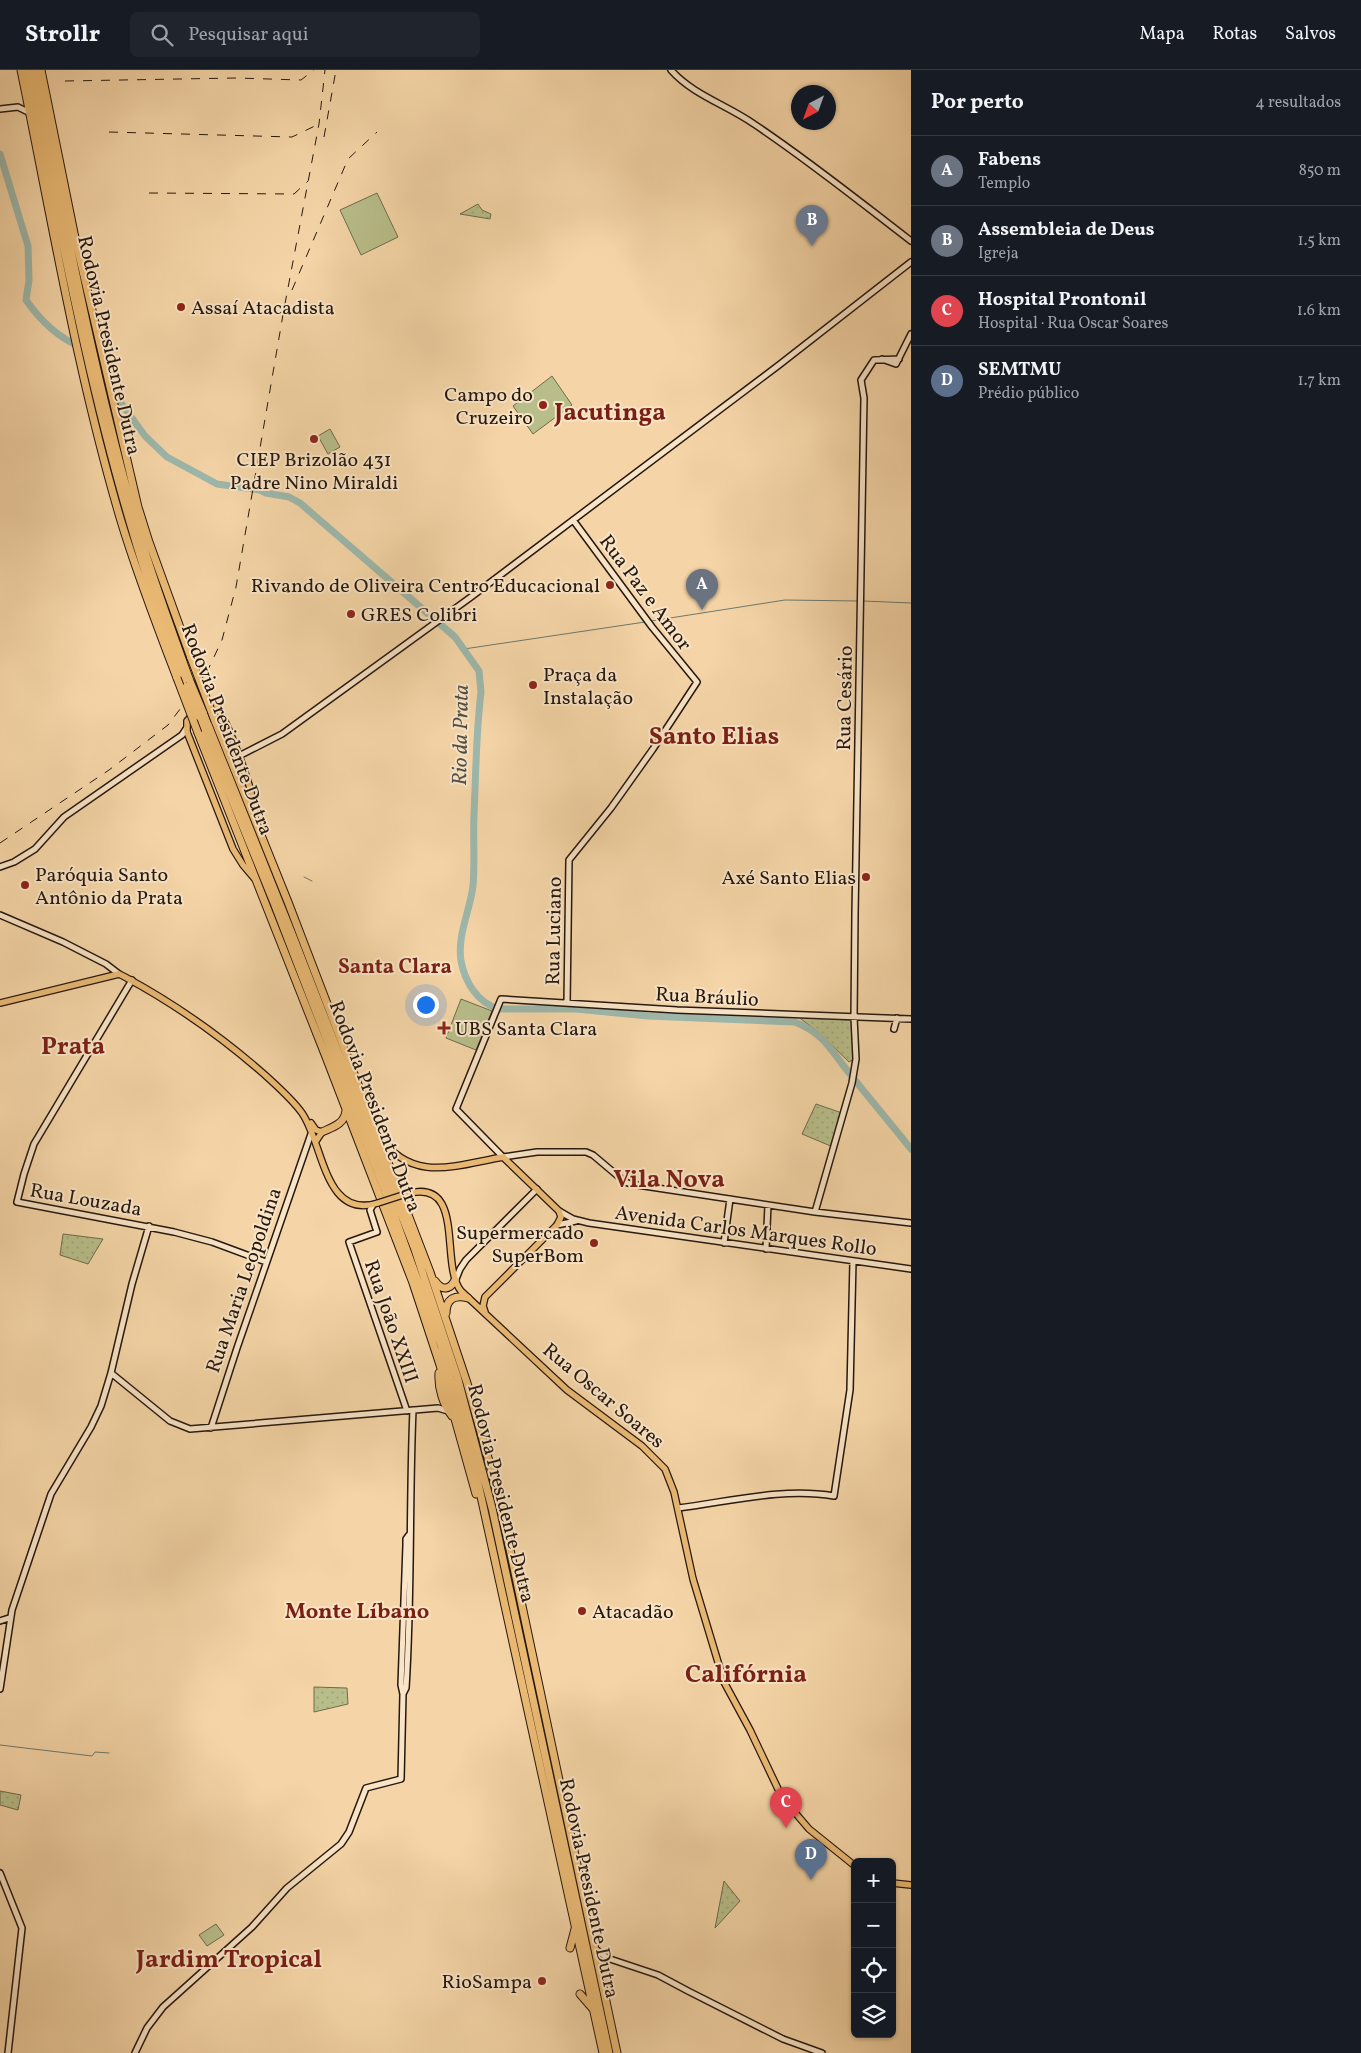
<!DOCTYPE html>
<html lang="pt">
<head>
<meta charset="utf-8">
<style>
	body { margin:0; font-family:Vollkorn,serif; background:#20242c; color:#f1f3f6 }
	.controls { position:absolute; right:15px; bottom:15px; display:grid; overflow:hidden; border-radius:8px; box-shadow:0 1px 4px #0004 }
	.controls button { width:45px; height:45px; display:grid; place-items:center; padding:0; border:0; border-bottom:1px solid #363941; background:#171b24; color:#f1f3f6; font:25px sans-serif }
	.compass { position:absolute; left:791px; top:15px; width:45px; height:45px; border-radius:50%; background:#171b24; box-shadow:0 1px 4px #0004; rotate:221deg }
	.you { position:absolute; left:425px; top:934px; width:18px; height:18px; margin:-12px; border:4px solid #fff; border-radius:50%; background:#1a73e8; box-shadow:0 0 0 8px #1a73e833 }
	.badge { display:grid; place-items:center; width:32px; height:32px; border-radius:50%; background:#0b8043; color:#fff; font-size:16px; font-weight:700 }
	.pin { position:absolute; translate:-50% -41px; filter:drop-shadow(0 1px 2px #0008) }
	.pin::after { content:''; position:absolute; top:26px; width:18px; height:15px; background:inherit; clip-path:polygon(0 0,100% 0,50% 100%) }
	.list { margin:0; padding:0; list-style:none }
	h2 { display:flex; justify-content:space-between; align-items:center; height:65px; margin:0; padding:0 20px; font-size:21px }
	h2 small { font-size:16px; font-weight:400; color:#9ea1a6 }
	.list li { display:grid; grid-template-columns:32px 1fr auto; gap:15px; align-items:center; box-sizing:border-box; height:70px; padding:0 20px; border-top:1px solid #363941 }
	.list b { display:block; font-size:19px; white-space:nowrap }
	.list p { margin:0; font-size:16px; white-space:nowrap; color:#9ea1a6 }
	.list em { font-size:16px; font-style:normal; color:#9ea1a6 }
	.icon { flex:none; width:28px; height:28px; fill:none; stroke:currentColor; stroke-width:2; stroke-linecap:round; stroke-linejoin:round }
	.map { position:relative; flex:none; width:911px; height:1983px; overflow:hidden }
	header { display:flex; align-items:center; gap:30px; box-sizing:border-box; height:70px; padding:0 25px; background:#171b24; border-bottom:1px solid #363941 }
	header strong { font-size:24px }
	nav { display:flex; gap:28px; margin-inline-start:auto; font-size:18px }
	.search { width:350px; height:45px; background:#20242c; display:flex; align-items:center; gap:12px; box-sizing:border-box; padding:0 18px; border-radius:8px; color:#9ea1a6; font-size:19px }
	main { display:flex }
	aside { flex:1; background:#171b24 }
	.map>svg:first-child { display:block }
	.grass { fill:#b8be8a; stroke:#6f6a4c }
	.park { fill:url(#park-dots); stroke:#6f6a4c }
	.lines { fill:none; stroke-linecap:round; stroke-linejoin:round }
	.stream { stroke:#6d786d; stroke-width:1 }
	.river { stroke:#9db8ac; stroke-width:7 }
	.secondary-casing { stroke:#26170e; stroke-width:8 }
	.primary-casing { stroke:#26170e; stroke-width:8 }
	.highway-casing { stroke:#26170e; stroke-width:9 }
	.secondary { stroke:#f8e4c6; stroke-width:5 }
	.primary { stroke:#eaba74; stroke-width:5.5 }
	.highway { stroke:#eaba74; stroke-width:7 }
	.rail { stroke:#26170e; stroke-width:1; stroke-dasharray:9 9; stroke-linecap:butt }
	.primary-bridge-casing { stroke:#26170e; stroke-width:8; stroke-linecap:butt }
	.highway-bridge-casing { stroke:#26170e; stroke-width:9; stroke-linecap:butt }
	.primary-bridge { stroke:#eaba74; stroke-width:5.5 }
	.highway-bridge { stroke:#eaba74; stroke-width:7 }
	.poi-dot { fill:#8f2418; stroke:#f8e4c6; stroke-width:2 }
	.labels { text-anchor:middle; stroke-width:4; stroke-linejoin:round; paint-order:stroke }
	.poi-label { font-size:20px; fill:#26170e; stroke:#f8e4c6; text-anchor:start }
	.street-label { font-size:20px; fill:#26170e; stroke:#f8e4c6 }
	.water-label { font-size:21px; font-style:italic; fill:#504f45; stroke:#f8e4c6 }
	.neighbourhood-label { font-size:21px; font-weight:bold; fill:#7a1f14; stroke:#f8e4c6 }
	.quarter-label { font-size:22px; font-weight:bold; fill:#7a1f14; stroke:#f8e4c6 }
	.district-label { font-size:25px; font-weight:bold; fill:#7a1f14; stroke:#f8e4c6 }
</style>
</head>
<body>
<header>
<strong>Strollr</strong>
<div class="search"><svg class="icon" aria-label="search" viewBox="0 0 24 24"><circle cx="10" cy="10" r="6"/><path d="M15 15l6 6"/></svg>Pesquisar aqui</div>
<nav><a>Mapa</a><a>Rotas</a><a>Salvos</a></nav>
</header>
<main>
<div class="map">
<svg width="911" height="1983" viewBox="0 0 911 1983">
	<defs>
		<pattern id="park-dots" width="8" height="8" patternUnits="userSpaceOnUse" patternTransform="scale(1.25)"><rect width="8" height="8" fill="#b8be8a"/><path d="M2 2h.1M6 6h.1" fill="none" stroke="#9ea376" stroke-width="1.8" stroke-linecap="round"/></pattern>
	</defs>
	<rect width="100%" height="100%" fill="#f5d5a7"/>
	<filter id="stains"><feTurbulence type="fractalNoise" baseFrequency=".004" numOctaves="4"/><feColorMatrix values="0 0 0 0 .2 0 0 0 0 .09 0 0 0 0 .02 0 0 0 .5 -.17"/></filter>
	<radialGradient id="worn" r=".72"><stop offset=".6" stop-color="#630" stop-opacity="0"/><stop offset="1" stop-color="#630" stop-opacity=".3"/></radialGradient>
	<!-- grass -->
	<path class="grass" d="M377 123 398 167 361 185 340 140Z
		M552 306 572 335 533 364 513 336Z
		M330 359 340 377 328 384 318 366Z
		M461 929 492 941 476 980 446 968Z
		M216 1854 224 1865 207 1876 199 1865Z"/>
	<!-- park -->
	<path class="park" d="M478 134 482 140 491 144 490 149 460 144Z
		M797 946 853 950 854 989 849 992 817 961Z
		M816 1034 842 1043 833 1077 802 1064Z
		M63 1164 103 1169 88 1194 60 1185Z
		M314 1617 347 1618 348 1634 314 1642Z
		M0 1721 21 1725 18 1740 0 1735Z
		M724 1811 740 1831 715 1858Z"/>
	<g class="lines">
		<!-- stream -->
		<path class="stream" d="M862 531 911 533
			M651 551 785 530 858 531
			M464 579 645 552
			M304 807 312 811
			M0 1675 92 1686 95 1682 109 1683"/>
		<!-- river -->
		<path class="river" d="M0 84 28 176 29 210 26 230C40 250 57 267 79 276
			M109 306 121 333 145 366 167 387 217 414 260 420 266 423 289 427 300 433 455 567 479 601 481 622C476 662 476 703 474 744 473 768 475 792 473 816 470 841 457 865 461 891 465 912 477 932 498 939H576L648 946 795 952C825 964 831 981 850 1004 870 1029 891 1054 911 1079"/>
		<defs>
			<path id="secondary" d="M671 0C693 25 727 35 754 54 808 90 859 131 911 171
				M0 39 18 37 30 43
				M882 289 896 294 911 264
				M239 686 282 664 471 527 779 295 911 192
				M0 797 14 792 35 779 64 747 182 665 186 659
				M0 845 63 872 106 894 119 904
				M132 910 34 1074 24 1104 17 1132 174 1162 212 1172 266 1192
				M567 933 569 790 611 738 653 679 697 612 652 557 573 450
				M911 949 677 940 501 929 456 1039 503 1087 537 1082H586L593 1085 625 1112 631 1114 815 1142 911 1153
				M894 959 897 948
				M373 1135 370 1140 377 1162 349 1172 407 1341
				M559 1141 573 1149 589 1153 911 1199
				M815 1142 852 1013 856 989 854 947 855 844 864 328 861 310 874 290 899 289
				M557 1155 576 1151
				M724 1173 730 1129
				M766 1179 768 1135
				M456 1209 460 1199 466 1190 537 1119
				M111 1303 170 1351 190 1359 438 1338 448 1341
				M211 1358 237 1278 312 1061
				M678 1438C728 1432 783 1417 834 1426L850 1320 853 1191
				M0 1551 9 1548
				M0 1619 12 1540 51 1424 91 1357 101 1336 111 1303 132 1214 149 1156
				M403 1624 406 1618C412 1525 409 1433 413 1340
				M0 1803 22 1858 8 1983
				M597 1880 607 1888 658 1905 688 1921 783 1969 822 1983
				M135 1983 147 1958 163 1937 252 1857 287 1818 341 1774 349 1762 366 1718 401 1709 403 1624 401 1615 406 1475V1469L409 1465"/>
			<path id="primary" d="M206 636 213 634C225 641 245 702 250 718 252 726 253 734 254 741
				M194 643 187 651V662L233 779 243 795 254 808
				M0 933 119 904 125 907C175 934 223 968 265 1005 278 1017 292 1029 302 1043 324 1075 324 1150 378 1133
				M311 1053 316 1060 322 1062 316 1071
				M380 1066C411 1114 457 1095 503 1087L559 1141 561 1147 557 1155 485 1227 483 1236 485 1242
				M406 1124C467 1106 439 1194 461 1221L567 1320 642 1376 665 1399 674 1422 693 1509 724 1612 750 1660 778 1719 786 1732 809 1759 855 1796
				M892 1813 911 1815"/>
			<path id="highway" d="M21 0C52 150 77 303 121 451 137 504 157 556 177 608
				M27 0C59 153 87 308 132 459 147 512 167 564 187 616
				M34 0C65 152 94 304 136 453 152 506 171 559 190 611
				M41 0 74 163 138 437 149 472 191 588
				M203 642 292 864 414 1177 457 1306 492 1438 609 1983
				M198 646 274 833 389 1131 441 1275 473 1390 603 1983
				M215 651 288 832 430 1202 467 1313 492 1402 511 1484 617 1983
				M198 663 326 987 413 1213 440 1295 476 1424
				M322 1062C333 1057 345 1054 346 1040
				M435 1211C442 1221 450 1220 455 1210
				M446 1243C446 1229 455 1224 468 1228
				M439 1303C438 1318 443 1334 452 1346
				M570 1878 575 1859
				M580 1924 593 1939"/>
		</defs>
		<!-- secondary casing -->
		<use href="#secondary" class="secondary-casing"/>
		<!-- primary casing -->
		<use href="#primary" class="primary-casing"/>
		<!-- highway casing -->
		<use href="#highway" class="highway-casing"/>
		<!-- secondary -->
		<use href="#secondary" class="secondary"/>
		<!-- primary -->
		<use href="#primary" class="primary"/>
		<!-- highway -->
		<use href="#highway" class="highway"/>
		<!-- rail -->
		<path class="rail" d="M65 11 236 8 301 10 314 0
			M109 62 292 67 319 54
			M324 67 336 0
			M149 123 294 124 308 111
			M292 220 348 89 377 62
			M0 773 109 700 168 655 205 606 222 570 236 517 284 239 319 54 325 0"/>
		<defs>
			<path id="primary-bridge" d="M378 1133 406 1124"/>
			<path id="highway-bridge" d="M191 588 215 651
				M177 608 198 663
				M190 611 203 642
				M187 616 198 646"/>
		</defs>
		<!-- primary-bridge casing -->
		<use href="#primary-bridge" class="primary-bridge-casing"/>
		<!-- highway-bridge casing -->
		<use href="#highway-bridge" class="highway-bridge-casing"/>
		<!-- primary-bridge -->
		<use href="#primary-bridge" class="primary-bridge"/>
		<!-- highway-bridge -->
		<use href="#highway-bridge" class="highway-bridge"/>
	</g>
	<!-- markers -->
	<g class="poi-dot">
		<circle cx="181" cy="237" r="5"/>
		<circle cx="543" cy="335" r="5"/>
		<circle cx="314" cy="369" r="5"/>
		<circle cx="610" cy="515" r="5"/>
		<circle cx="351" cy="544" r="5"/>
		<circle cx="533" cy="615" r="5"/>
		<circle cx="866" cy="807" r="5"/>
		<circle cx="25" cy="815" r="5"/>
		<path d="M441.5 950.5h5v5h5v5h-5v5h-5v-5h-5v-5h5z"/>
		<circle cx="594" cy="1173" r="5"/>
		<circle cx="582" cy="1541" r="5"/>
		<circle cx="542" cy="1911" r="5"/>
	</g>
	<g class="labels">
		<!-- poi labels -->
		<g class="poi-label">
			<text x="191" y="244">Assaí Atacadista</text>
			<text x="533" y="331" text-anchor="end">Campo do<tspan x="533" dy="23">Cruzeiro</tspan></text>
			<text x="314" y="396" text-anchor="middle">CIEP Brizolão 431<tspan x="314" dy="23">Padre Nino Miraldi</tspan></text>
			<text x="600" y="522" text-anchor="end">Rivando de Oliveira Centro Educacional</text>
			<text x="361" y="551">GRES Colibri</text>
			<text x="543" y="611">Praça da<tspan x="543" dy="23">Instalação</tspan></text>
			<text x="35" y="811">Paróquia Santo<tspan x="35" dy="23">Antônio da Prata</tspan></text>
			<text x="856" y="814" text-anchor="end">Axé Santo Elias</text>
			<text x="455" y="965">UBS Santa Clara</text>
			<text x="584" y="1169" text-anchor="end">Supermercado<tspan x="584" dy="23">SuperBom</tspan></text>
			<text x="592" y="1548">Atacadão</text>
			<text x="532" y="1918" text-anchor="end">RioSampa</text>
		</g>
		<!-- street labels -->
		<g class="street-label">
			<text transform="translate(110 275) rotate(77)" y="7">Rodovia Presidente Dutra</text>
			<text transform="translate(646 522) rotate(53)" y="7">Rua Paz e Amor</text>
			<text transform="translate(844 628) rotate(-89)" y="7">Rua Cesário</text>
			<text transform="translate(228 659) rotate(69)" y="7">Rodovia Presidente Dutra</text>
			<text transform="translate(553 861) rotate(-89)" y="7">Rua Luciano</text>
			<text transform="translate(707 926) rotate(3)" y="7">Rua Bráulio</text>
			<text transform="translate(376 1036) rotate(69)" y="7">Rodovia Presidente Dutra</text>
			<text transform="translate(86 1129) rotate(10)" y="7">Rua Louzada</text>
			<text transform="translate(746 1160) rotate(8)" y="7">Avenida Carlos Marques Rollo</text>
			<text transform="translate(243 1210) rotate(-71)" y="7">Rua Maria Leopoldina</text>
			<text transform="translate(392 1251) rotate(71)" y="7">Rua João XXIII</text>
			<text transform="translate(604 1325) rotate(40)" y="7">Rua Oscar Soares</text>
			<text transform="translate(502 1423) rotate(76)" y="7">Rodovia Presidente Dutra</text>
			<text transform="translate(590 1818) rotate(78)" y="7">Rodovia Presidente Dutra</text>
		</g>
		<!-- water labels -->
		<g class="water-label">
			<text transform="translate(460 665) rotate(-89)" y="7">Rio da Prata</text>
		</g>
		<!-- neighbourhood labels -->
		<g class="neighbourhood-label">
			<text x="395" y="903">Santa Clara</text>
		</g>
		<!-- quarter labels -->
		<g class="quarter-label">
			<text x="357" y="1548">Monte Líbano</text>
		</g>
		<!-- district labels -->
		<g class="district-label">
			<text x="610" y="350">Jacutinga</text>
			<text x="714" y="674">Santo Elias</text>
			<text x="73" y="984">Prata</text>
			<text x="669" y="1117">Vila Nova</text>
			<text x="746" y="1612">Califórnia</text>
			<text x="229" y="1897">Jardim Tropical</text>
		</g>
	</g>
	<rect width="100%" height="100%" filter="url(#stains)"/>
	<rect width="100%" height="100%" fill="url(#worn)"/>
</svg>
<div class="controls">
<button>+</button>
<button>−</button>
<button><svg class="icon" aria-label="locate" viewBox="0 0 24 24"><circle cx="12" cy="12" r="6"/><path d="M12 2v4M12 18v4M2 12h4M18 12h4"/></svg></button>
<button><svg class="icon" aria-label="layers" viewBox="0 0 24 24"><path d="M12 4l9 5-9 5-9-5zM3 14l9 5 9-5"/></svg></button>
</div>
<svg class="compass" viewBox="-18 -18 36 36"><path d="M0-13l5 13h-10z" fill="#e53935"/><path d="M0 13l5-13h-10z" fill="#9ea1a6"/></svg>
<div class="you"></div>
<div class="pin badge" style="left:702px;top:540px;background:#6b7280">A</div>
<div class="pin badge" style="left:812px;top:176px;background:#6b7280">B</div>
<div class="pin badge" style="left:786px;top:1758px;background:#e0444e">C</div>
<div class="pin badge" style="left:811px;top:1810px;background:#5c6f8a">D</div>
</div>
<aside>
<h2>Por perto<small>4 resultados</small></h2>
<ul class="list">
<li><span class="badge" style="background:#6b7280">A</span><div><b>Fabens</b><p>Templo</p></div><em>850 m</em></li>
<li><span class="badge" style="background:#6b7280">B</span><div><b>Assembleia de Deus</b><p>Igreja</p></div><em>1.5 km</em></li>
<li><span class="badge" style="background:#e0444e">C</span><div><b>Hospital Prontonil</b><p>Hospital · Rua Oscar Soares</p></div><em>1.6 km</em></li>
<li><span class="badge" style="background:#5c6f8a">D</span><div><b>SEMTMU</b><p>Prédio público</p></div><em>1.7 km</em></li>
</ul>
</aside>
</main>
</body>
</html>
